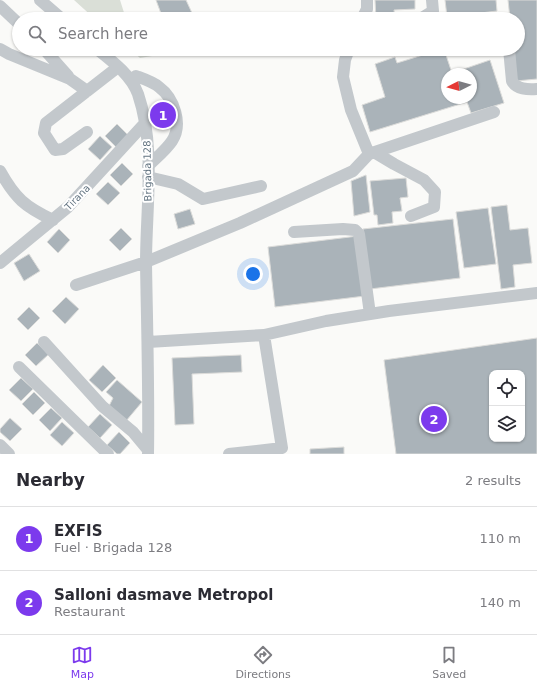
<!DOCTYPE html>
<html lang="en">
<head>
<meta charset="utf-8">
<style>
	body { margin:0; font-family:"DejaVu Sans",sans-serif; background:#f7f7f7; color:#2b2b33 }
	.controls { position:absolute; right:12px; bottom:12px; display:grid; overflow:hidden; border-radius:8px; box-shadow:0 1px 3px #0004 }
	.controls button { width:36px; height:36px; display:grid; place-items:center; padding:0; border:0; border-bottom:1px solid #e1e1e2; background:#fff; color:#2b2b33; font:20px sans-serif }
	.compass { position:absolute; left:441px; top:68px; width:36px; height:36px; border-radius:50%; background:#fff; box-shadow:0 1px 3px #0004; rotate:264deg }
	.you { position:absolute; left:253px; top:274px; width:14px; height:14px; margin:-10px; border:3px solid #fff; border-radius:50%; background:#1a73e8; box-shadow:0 0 0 6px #1a73e833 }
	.badge { display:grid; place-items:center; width:26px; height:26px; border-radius:50%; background:#7c3aed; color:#fff; font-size:13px; font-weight:700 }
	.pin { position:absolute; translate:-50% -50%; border:2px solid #fff; box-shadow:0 1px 4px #0006 }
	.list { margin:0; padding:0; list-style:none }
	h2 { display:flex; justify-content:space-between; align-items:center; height:52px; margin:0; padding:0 16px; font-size:17px }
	h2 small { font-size:13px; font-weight:400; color:#7c7c81 }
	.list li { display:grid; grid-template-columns:26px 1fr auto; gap:12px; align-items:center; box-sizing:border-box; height:64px; padding:0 16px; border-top:1px solid #e1e1e2 }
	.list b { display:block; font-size:15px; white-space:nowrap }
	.list p { margin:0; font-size:13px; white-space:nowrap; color:#7c7c81 }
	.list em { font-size:13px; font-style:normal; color:#7c7c81 }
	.icon { flex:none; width:22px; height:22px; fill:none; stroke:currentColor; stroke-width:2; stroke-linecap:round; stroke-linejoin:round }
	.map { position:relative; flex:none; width:537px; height:454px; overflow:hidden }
	.search { position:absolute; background:#fff; box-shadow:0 1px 3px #0004; left:12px; right:12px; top:12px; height:44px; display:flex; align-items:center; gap:10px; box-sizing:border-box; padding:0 14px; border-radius:22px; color:#7c7c81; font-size:15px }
	.sheet { height:180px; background:#fff }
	nav { display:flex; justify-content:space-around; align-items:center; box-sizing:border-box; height:56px; border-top:1px solid #e1e1e2; background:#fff; font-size:11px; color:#7c7c81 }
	nav a { display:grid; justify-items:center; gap:2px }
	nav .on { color:#7c3aed }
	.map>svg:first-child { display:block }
	.green { fill:#dadfd7 }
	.building { fill:#aab3b9; stroke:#dcdcda; fill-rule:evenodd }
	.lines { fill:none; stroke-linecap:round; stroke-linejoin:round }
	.minor { stroke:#c3c8cc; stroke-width:12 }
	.labels { text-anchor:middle; stroke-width:4; stroke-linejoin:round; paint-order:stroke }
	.street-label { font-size:10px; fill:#657683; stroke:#fff }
</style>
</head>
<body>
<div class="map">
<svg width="537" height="454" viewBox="0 0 537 454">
	<rect width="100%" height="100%" fill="#fafaf8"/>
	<!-- green -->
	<path class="green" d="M74 0H120L126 19H95Z
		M130 49H175L164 54 140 58Z"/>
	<!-- building -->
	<path class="building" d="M156 0H186L192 13 176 19H163Z
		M375 0H415V9L394 10 395 19H376Z
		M445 0H496L497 11 447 17Z
		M508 0H537V79L516 81 513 49H518V19H510Z
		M442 49H444L452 73 490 60 504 103 471 113 467 102 370 132 362 105 385 97 375 64 395 57 397 63ZM447 74H471V98H447Z
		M117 124 128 135 116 147 105 136Z
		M100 136 112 147 100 160 88 149Z
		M122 163 133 174 121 186 110 175Z
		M366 175 370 212 354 216 351 181Z
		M406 178 408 197 400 198 402 211 392 212 393 223 378 225 377 215H374L370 181Z
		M108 182 120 193 108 205 96 194Z
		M507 205 510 230 528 228 532 263 513 265 515 287 501 289 491 207Z
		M488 208 496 264 464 268 456 212Z
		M190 209 195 224 178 229 174 214Z
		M453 219 460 278 370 289 363 229Z
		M121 228 132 239 120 251 109 240Z
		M59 229 70 240 58 253 47 242Z
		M358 236 365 296 275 307 268 247Z
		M29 254 40 271 24 281 14 263Z
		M66 297 79 309 65 324 52 311Z
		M29 307 40 318 28 330 17 319Z
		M537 338V454H396L384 360ZM492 373H522V439H492Z
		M37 343 49 354 36 366 25 355Z
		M241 355 242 372 192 374 194 424 175 425 172 358Z
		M103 365 116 378 102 392 89 380Z
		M21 378 33 389 21 401 9 390Z
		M117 380 142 402 126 421 109 406 113 398 106 392Z
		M34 392 45 403 33 415 22 404Z
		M51 408 62 418 50 431 39 420Z
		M100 414 112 425 100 438 88 427Z
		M10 418 22 429 10 441 0 432V429Z
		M62 422 74 433 62 446 50 435Z
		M119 432 130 443 120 454H117L107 445Z
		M344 447V454H310V449Z"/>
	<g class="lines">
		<!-- minor -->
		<path class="minor" d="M40 0 62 19
			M0 6 19 24
			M362 19 367 9V0
			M420 19 433 11 432 0
			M0 49 9 54 70 79 87 91
			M44 49 68 76
			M97 49C112 61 131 75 138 94 156 147 146 207 146 263 147 326 149 390 148 454
			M349 49 345 60 343 77 351 110 369 154
			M509 49 512 81C516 89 528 90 537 89
			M136 76C144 79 153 82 159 87 174 98 183 124 172 141 166 150 156 158 148 166
			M87 132 63 149 55 150 44 133 46 123 118 67
			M374 152 394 164 424 180 435 192 434 207 411 216
			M0 171C15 198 25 207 53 220
			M148 177 178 184 203 199 261 186
			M294 232 343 229 355 230 359 234 370 314
			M0 263 68 207 146 122
			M76 285 146 262 240 223 353 171 369 154 494 112
			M264 335 326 321 389 311 537 293
			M44 342 102 406 133 432 148 450
			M148 342 264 335 282 448 229 454
			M19 367 108 454
			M0 445 9 454"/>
	</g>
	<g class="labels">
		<!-- street labels -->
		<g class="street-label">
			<text transform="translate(147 171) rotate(-91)" y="4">Brigada 128</text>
			<text transform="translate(77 197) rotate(-46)" y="4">Tirana</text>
		</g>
	</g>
</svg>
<div class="controls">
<button><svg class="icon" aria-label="locate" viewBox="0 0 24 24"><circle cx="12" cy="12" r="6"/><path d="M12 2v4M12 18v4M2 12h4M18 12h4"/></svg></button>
<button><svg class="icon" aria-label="layers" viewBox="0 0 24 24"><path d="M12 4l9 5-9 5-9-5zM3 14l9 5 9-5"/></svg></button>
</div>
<svg class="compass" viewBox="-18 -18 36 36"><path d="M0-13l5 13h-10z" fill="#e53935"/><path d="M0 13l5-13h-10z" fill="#7c7c81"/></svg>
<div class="you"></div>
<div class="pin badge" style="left:163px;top:115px">1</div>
<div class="pin badge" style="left:434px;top:419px">2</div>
<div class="search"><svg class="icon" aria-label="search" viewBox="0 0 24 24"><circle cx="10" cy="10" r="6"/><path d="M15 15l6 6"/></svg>Search here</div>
</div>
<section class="sheet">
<h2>Nearby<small>2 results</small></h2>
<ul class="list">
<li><span class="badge">1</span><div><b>EXFIS</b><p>Fuel · Brigada 128</p></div><em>110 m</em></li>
<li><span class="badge">2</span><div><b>Salloni dasmave Metropol</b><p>Restaurant</p></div><em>140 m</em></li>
</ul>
</section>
<nav>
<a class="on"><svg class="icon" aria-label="map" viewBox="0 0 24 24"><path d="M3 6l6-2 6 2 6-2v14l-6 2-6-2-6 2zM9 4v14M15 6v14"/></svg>Map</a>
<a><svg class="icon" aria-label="directions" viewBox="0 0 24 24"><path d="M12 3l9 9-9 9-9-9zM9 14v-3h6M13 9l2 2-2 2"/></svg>Directions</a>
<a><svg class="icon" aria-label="saved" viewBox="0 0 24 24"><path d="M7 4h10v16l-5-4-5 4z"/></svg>Saved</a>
</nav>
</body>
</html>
